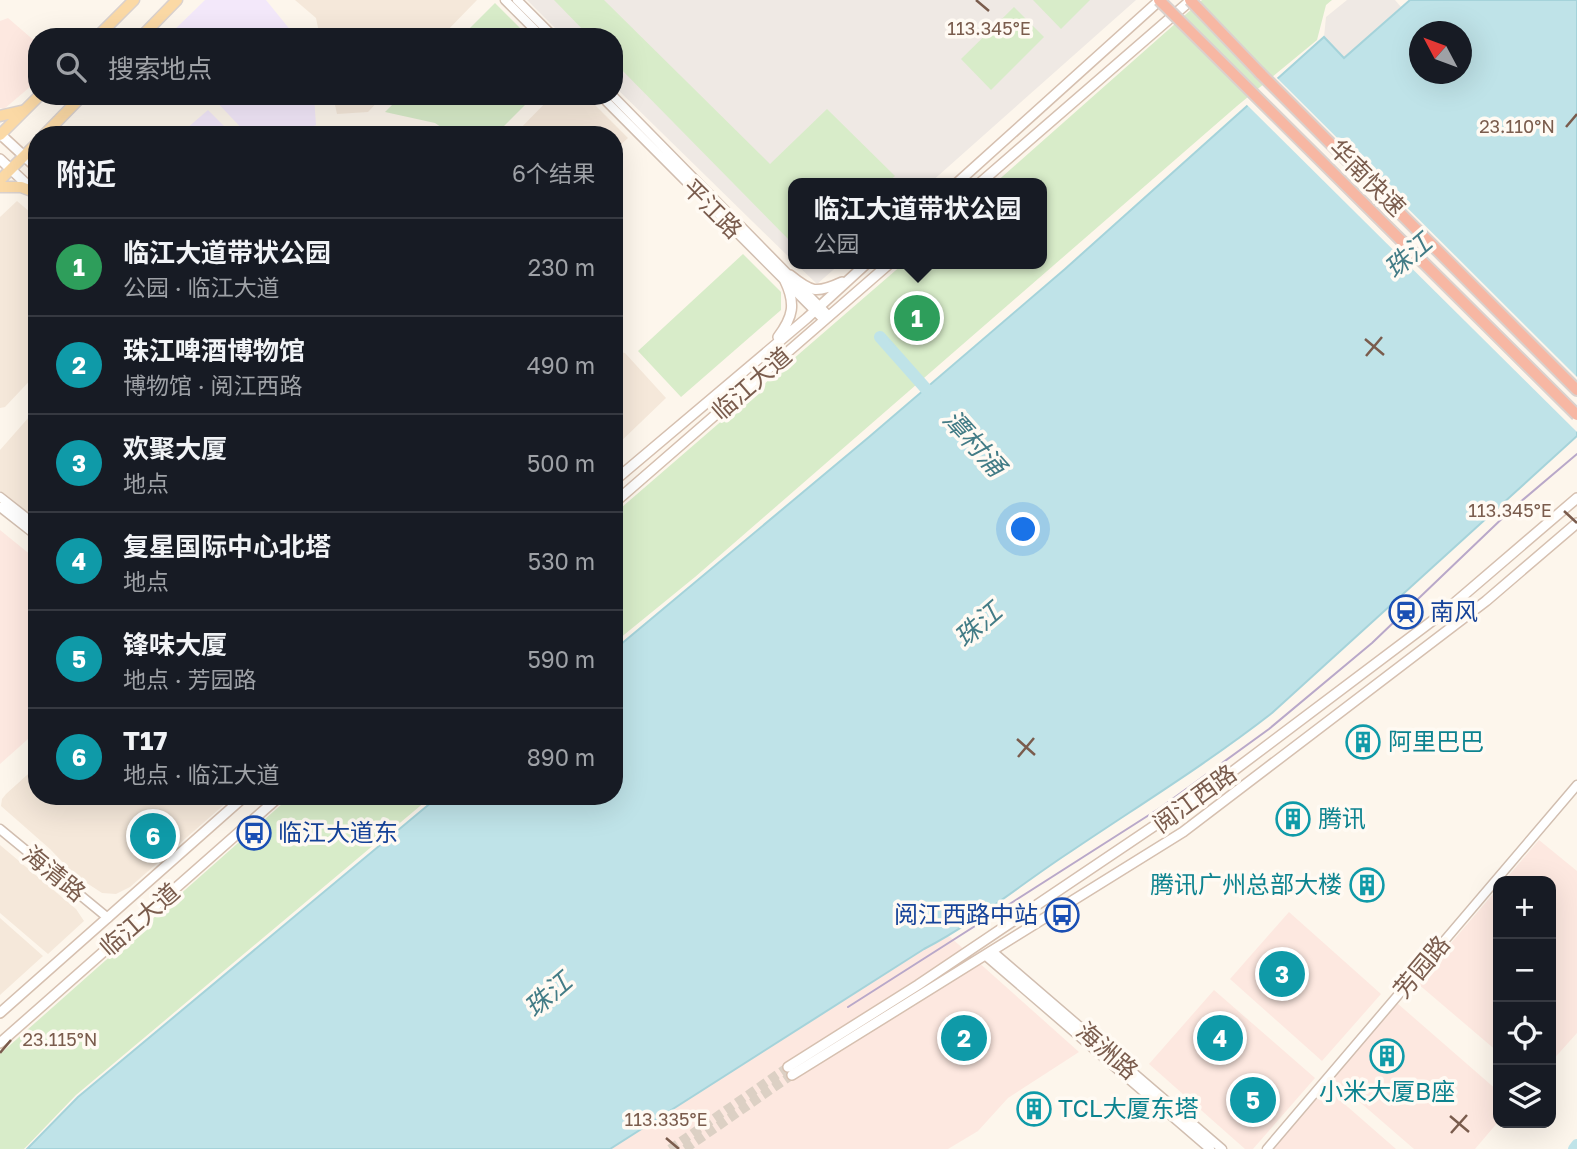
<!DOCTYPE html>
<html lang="zh">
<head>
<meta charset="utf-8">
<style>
	body { margin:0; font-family:"Golos Text","Noto Sans SC",sans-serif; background:#20242c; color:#f1f3f6 }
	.controls { position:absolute; right:21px; bottom:21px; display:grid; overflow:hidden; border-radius:14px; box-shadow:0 7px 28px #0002 }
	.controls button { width:63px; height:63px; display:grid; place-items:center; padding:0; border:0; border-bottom:2px solid #363941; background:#171b24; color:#f1f3f6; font:35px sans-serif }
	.compass { position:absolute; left:1409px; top:21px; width:63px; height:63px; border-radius:50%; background:#171b24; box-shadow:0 7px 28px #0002; rotate:311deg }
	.you { position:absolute; left:1024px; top:530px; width:24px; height:24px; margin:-18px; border:5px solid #fff; border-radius:50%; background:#1a73e8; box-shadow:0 0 0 10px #1a73e833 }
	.badge { display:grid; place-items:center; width:46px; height:46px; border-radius:50%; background:#b45309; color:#fff; font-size:23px; font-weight:700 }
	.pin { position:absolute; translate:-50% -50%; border:4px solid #fff; box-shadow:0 2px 7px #0006 }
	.popup { position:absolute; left:788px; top:178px; width:259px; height:91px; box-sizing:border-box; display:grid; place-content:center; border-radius:14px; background:#171b24; filter:drop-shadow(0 2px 5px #0005); font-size:23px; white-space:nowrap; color:#9ea1a6 }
	.popup b { font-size:26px; color:#f1f3f6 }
	.popup::after { content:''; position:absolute; left:50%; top:100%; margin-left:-14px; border:14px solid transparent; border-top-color:#171b24 }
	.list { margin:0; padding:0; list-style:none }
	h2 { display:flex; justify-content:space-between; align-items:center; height:91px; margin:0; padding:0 28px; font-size:30px }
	h2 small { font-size:23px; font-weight:400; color:#9ea1a6 }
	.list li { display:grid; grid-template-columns:46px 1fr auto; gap:21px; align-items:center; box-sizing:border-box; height:98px; padding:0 28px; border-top:2px solid #363941 }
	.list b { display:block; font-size:26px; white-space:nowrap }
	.list p { margin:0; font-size:23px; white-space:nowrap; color:#9ea1a6 }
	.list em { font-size:23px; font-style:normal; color:#9ea1a6 }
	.icon { flex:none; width:38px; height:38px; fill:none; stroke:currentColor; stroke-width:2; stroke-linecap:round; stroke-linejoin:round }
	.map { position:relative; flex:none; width:1577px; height:1149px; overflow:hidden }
	.search { position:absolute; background:#171b24; box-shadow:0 7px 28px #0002; left:28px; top:28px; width:595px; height:77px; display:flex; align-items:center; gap:18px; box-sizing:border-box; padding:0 24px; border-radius:28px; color:#9ea1a6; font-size:26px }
	.panel { position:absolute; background:#171b24; box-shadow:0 7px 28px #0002; left:28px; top:126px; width:595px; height:679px; border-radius:28px }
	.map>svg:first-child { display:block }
	.residential { fill:#f5e8da }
	.commercial { fill:#fde8e0 }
	.industrial { fill:#efe9e4 }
	.education { fill:#f3e8fa }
	.green { fill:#d8ecc9 }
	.water { fill:#bfe3e8; stroke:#a5d3da; stroke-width:2; fill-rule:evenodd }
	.pier { fill:#fdf6ec }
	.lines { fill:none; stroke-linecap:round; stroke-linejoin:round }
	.river { stroke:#bfe3e8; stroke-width:12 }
	.secondary-tunnel { stroke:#dcd0c4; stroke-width:9; stroke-dasharray:9 4.5; stroke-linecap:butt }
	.tertiary-casing { stroke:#d1beb0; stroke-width:11 }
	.secondary-casing { stroke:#d6c0b0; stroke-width:12 }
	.primary-casing { stroke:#dad1cd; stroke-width:13 }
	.motorway-casing { stroke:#dad1cd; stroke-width:14 }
	.tertiary { stroke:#fff; stroke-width:8 }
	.secondary { stroke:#fff; stroke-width:9 }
	.primary { stroke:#fbd9a5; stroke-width:10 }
	.motorway { stroke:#f7b7a3; stroke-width:10 }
	.tram { stroke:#b9a8c9; stroke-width:2 }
	.motorway-bridge-casing { stroke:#dad1cd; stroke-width:14; stroke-linecap:butt }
	.motorway-bridge { stroke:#f7b7a3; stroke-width:10 }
	.ticks { fill:none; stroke:#7a5c4d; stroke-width:2.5 }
	.labels { text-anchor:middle; stroke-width:7; stroke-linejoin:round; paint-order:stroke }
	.street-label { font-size:24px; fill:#7a5c4d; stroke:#fffaf3 }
	.transit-label { font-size:24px; fill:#164399; stroke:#fffaf3; text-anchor:start }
	.culture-label { font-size:24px; fill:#0d838f; stroke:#fffaf3; text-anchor:start }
	.water-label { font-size:26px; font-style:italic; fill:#437c86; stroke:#fffaf3 }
	.ticks-label { font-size:18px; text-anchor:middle; fill:#7a5c4d; stroke:#fffaf3; stroke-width:7; stroke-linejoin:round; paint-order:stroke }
</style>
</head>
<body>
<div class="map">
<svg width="1577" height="1149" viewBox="0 0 1577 1149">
	<rect width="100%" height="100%" fill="#fdf6ec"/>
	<!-- residential -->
	<path class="residential" d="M295 0H477L441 37H320L316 18Z
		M333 96H383L368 112 337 114Z
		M552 96H586L628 138 614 151V135H514Z
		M17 201 37 218V373L5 407 0 408V217Z
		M614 351 625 353 666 398 614 448Z
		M37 408V520L0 491V450Z
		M37 766V796H234L130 887 116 894 102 893 76 876 50 849 1 806 2 799 6 794Z
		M0 845 76 909 84 921 48 954 0 913Z
		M0 918 43 956 0 995Z"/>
	<!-- commercial -->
	<path class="commercial" d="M8 18 37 43V81L4 109 0 108V21Z
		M0 530 37 560V731L0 764Z
		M1539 840 1577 871V1033L1551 1062V881H1504Z
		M1498 888V1052L1417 983Z
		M1289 912 1381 994 1322 1061 1230 979Z
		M949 936 1079 1052 1008 1098 978 1131 948 1149H610L924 949Z
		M1214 990 1315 1078 1253 1149H1245L1149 1064Z
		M1397 1003 1498 1091V1122L1475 1149H1414L1332 1078Z
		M1325 1087 1396 1149H1271Z"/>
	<!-- industrial -->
	<path class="industrial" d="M527 0H1136L930 183H793V261L614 86V37H564Z
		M1347 0H1395L1401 7 1344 58 1324 37 1326 17Z
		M796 264H840L817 284Z"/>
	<!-- education -->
	<path class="education" d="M205 0H266L296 37H167Z
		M211 96H314L316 125 297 135H248Z
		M208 110 233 135H179Z"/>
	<!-- green -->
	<path class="green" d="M554 0H604L770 164 827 109 895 176 887 183H793V244L614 62V37H590Z
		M1033 0H1090L1061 29Z
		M1202 0H1332L1326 5 1317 40 1237 106 695 577 614 643V514L903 264H1041V183H995Z
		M495 3 529 37H461Z
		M1014 7 1044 37 991 90 961 59Z
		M401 96H534L495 135H453L435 123 385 112Z
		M743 254 781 292V310L681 397 638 351Z
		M291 796H432L76 1095 24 1149H0V1054Z"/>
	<!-- water -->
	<path class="water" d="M1410 0H1577V436L1272 713C1208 763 1138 806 1070 852 1021 884 976 922 924 949L610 1149H27L78 1097 439 796H614V650L869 437 1065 269 1324 37 1344 58ZM1420 32H1462V74H1420Z"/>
	<!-- pier -->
	<path class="pier" d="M1276 77 1577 377V432L1245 103Z"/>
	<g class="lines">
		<!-- river -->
		<path class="river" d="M880 337 935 399
			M1574 1149 1577 1145"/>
		<!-- secondary-tunnel -->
		<path class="secondary-tunnel" d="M670 1149 788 1067
			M685 1149 792 1075"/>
		<defs>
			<path id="tertiary" d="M505 0 542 37
				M517 0 554 37
				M601 96 824 320
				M613 96 829 316
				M0 497 37 526
				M0 507 37 536
				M0 829 108 918
				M993 952 1222 1149
				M986 956 1210 1149
				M1267 1149 1577 785"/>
			<path id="secondary" d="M0 134 37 168
				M0 159 35 192
				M957 183 1160 0
				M980 183 1191 0
				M790 275C811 292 816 294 842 282
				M778 337C793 317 796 304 785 281
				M614 481 807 318 866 264
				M614 503 889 264
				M0 1013 245 796
				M0 1043 280 796
				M788 1067 918 985 1212 787 1444 612 1577 498
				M792 1075 1183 832 1486 601 1577 523"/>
			<path id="primary" d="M97 37 134 0
				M141 37 177 0
				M0 116 21 111
				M0 135 39 96
				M44 135 82 96
				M0 180 37 143
				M0 187H21L37 193"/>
			<path id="motorway" d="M1260 73 1577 390"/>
		</defs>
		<!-- tertiary casing -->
		<use href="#tertiary" class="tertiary-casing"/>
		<!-- secondary casing -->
		<use href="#secondary" class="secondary-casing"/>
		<!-- primary casing -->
		<use href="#primary" class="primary-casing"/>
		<!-- motorway casing -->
		<use href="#motorway" class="motorway-casing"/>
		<!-- tertiary -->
		<use href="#tertiary" class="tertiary"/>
		<!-- secondary -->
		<use href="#secondary" class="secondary"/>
		<!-- primary -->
		<use href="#primary" class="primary"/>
		<!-- motorway -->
		<use href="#motorway" class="motorway"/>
		<!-- tram -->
		<path class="tram" d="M848 1007 1160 808 1269 729 1372 643 1512 509 1577 454"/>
		<defs>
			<path id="motorway-bridge" d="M1159 0 1577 415
				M1190 0 1260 73"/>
		</defs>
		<!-- motorway-bridge casing -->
		<use href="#motorway-bridge" class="motorway-bridge-casing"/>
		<!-- motorway-bridge -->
		<use href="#motorway-bridge" class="motorway-bridge"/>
	</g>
	<!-- ticks -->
	<path class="ticks" d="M976 0 989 11M1566 127 1577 114M1365 339 1384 355M1366 356 1382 337M1564 511 1577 523M1017 739 1035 755M1018 757 1034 738M0 1053 11 1040M1450 1116 1469 1132M1451 1133 1467 1115M666 1138 679 1149"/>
	<!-- icons -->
	<defs>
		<symbol id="station-ring" viewBox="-11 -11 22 22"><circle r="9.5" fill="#fffaf3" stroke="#1a4fb4" stroke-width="1.5"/><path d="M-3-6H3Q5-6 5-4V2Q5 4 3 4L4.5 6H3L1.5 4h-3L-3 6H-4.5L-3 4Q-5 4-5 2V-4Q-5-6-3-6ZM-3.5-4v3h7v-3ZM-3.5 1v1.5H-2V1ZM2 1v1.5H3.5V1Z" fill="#1a4fb4"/></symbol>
		<symbol id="building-ring" viewBox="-11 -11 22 22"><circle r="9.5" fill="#fffaf3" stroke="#0f9aa8" stroke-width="1.5"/><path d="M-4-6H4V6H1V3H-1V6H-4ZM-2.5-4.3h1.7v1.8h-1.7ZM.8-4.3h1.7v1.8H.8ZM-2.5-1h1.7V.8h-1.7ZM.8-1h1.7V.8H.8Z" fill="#0f9aa8"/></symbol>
		<symbol id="bus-ring" viewBox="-11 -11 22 22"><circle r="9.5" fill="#fffaf3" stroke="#1a4fb4" stroke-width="1.5"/><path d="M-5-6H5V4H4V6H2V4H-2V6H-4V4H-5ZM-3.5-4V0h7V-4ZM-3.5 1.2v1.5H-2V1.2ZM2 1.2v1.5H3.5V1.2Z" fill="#1a4fb4"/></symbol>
	</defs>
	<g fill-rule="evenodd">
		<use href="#station-ring" x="1387" y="593" width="38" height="38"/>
		<use href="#building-ring" x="1344" y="723" width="38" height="38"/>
		<use href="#building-ring" x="1274" y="800" width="38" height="38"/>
		<use href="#bus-ring" x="235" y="814" width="38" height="38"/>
		<use href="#building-ring" x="1348" y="866" width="38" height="38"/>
		<use href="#bus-ring" x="1043" y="896" width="38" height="38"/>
		<use href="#building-ring" x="1368" y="1037" width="38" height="38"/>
		<use href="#building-ring" x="1015" y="1090" width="38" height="38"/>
	</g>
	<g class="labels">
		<!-- street labels -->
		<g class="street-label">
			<text transform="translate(1367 178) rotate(45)" y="8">华南快速</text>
			<text transform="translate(712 209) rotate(45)" y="8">平江路</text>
			<text transform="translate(752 384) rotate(-41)" y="8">临江大道</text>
			<text transform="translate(1195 799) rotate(-36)" y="8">阅江西路</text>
			<text transform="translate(54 874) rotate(39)" y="8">海清路</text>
			<text transform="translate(140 920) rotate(-41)" y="8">临江大道</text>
			<text transform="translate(1422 967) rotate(-50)" y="8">芳园路</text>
			<text transform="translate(1107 1051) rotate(41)" y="8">海洲路</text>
		</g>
		<!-- transit labels -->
		<g class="transit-label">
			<text x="1430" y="620">南风</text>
			<text x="278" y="841">临江大道东</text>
			<text x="1038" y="923" text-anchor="end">阅江西路中站</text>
		</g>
		<!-- culture labels -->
		<g class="culture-label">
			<text x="1388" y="750">阿里巴巴</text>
			<text x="1318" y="827">腾讯</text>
			<text x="1342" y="893" text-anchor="end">腾讯广州总部大楼</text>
			<text x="1387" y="1100" text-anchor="middle">小米大厦B座</text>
			<text x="1058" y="1117">TCL大厦东塔</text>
		</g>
		<!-- water labels -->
		<g class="water-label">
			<text transform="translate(1408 256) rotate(-41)" y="9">珠江</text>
			<text transform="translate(974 443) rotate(48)" y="9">潭村涌</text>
			<text transform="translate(978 625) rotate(-41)" y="9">珠江</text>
			<text transform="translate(548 995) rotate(-41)" y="9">珠江</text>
		</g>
	</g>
	<g class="ticks-label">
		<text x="989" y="35">113.345°E</text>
		<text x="1517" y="133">23.110°N</text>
		<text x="1510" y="517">113.345°E</text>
		<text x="60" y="1046">23.115°N</text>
		<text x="666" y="1126">113.335°E</text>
	</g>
</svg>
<div class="controls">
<button>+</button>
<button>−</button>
<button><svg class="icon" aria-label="locate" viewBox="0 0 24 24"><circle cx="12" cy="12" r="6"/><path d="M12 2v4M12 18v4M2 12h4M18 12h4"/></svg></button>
<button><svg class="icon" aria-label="layers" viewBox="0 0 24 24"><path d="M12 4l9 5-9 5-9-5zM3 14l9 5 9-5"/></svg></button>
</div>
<svg class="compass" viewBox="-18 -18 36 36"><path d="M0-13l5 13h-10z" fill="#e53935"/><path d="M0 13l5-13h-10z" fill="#9ea1a6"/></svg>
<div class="you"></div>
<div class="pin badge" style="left:917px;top:318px;background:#2e9e5b">1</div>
<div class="popup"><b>临江大道带状公园</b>公园</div>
<div class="pin badge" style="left:964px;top:1038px;background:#0f9aa8">2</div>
<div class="pin badge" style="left:1282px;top:974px;background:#0f9aa8">3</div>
<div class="pin badge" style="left:1220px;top:1038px;background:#0f9aa8">4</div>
<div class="pin badge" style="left:1253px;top:1100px;background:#0f9aa8">5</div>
<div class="pin badge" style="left:153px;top:836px;background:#0f9aa8">6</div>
<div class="search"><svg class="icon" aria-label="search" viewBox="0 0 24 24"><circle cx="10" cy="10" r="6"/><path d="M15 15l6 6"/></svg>搜索地点</div>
<section class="panel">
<h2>附近<small>6个结果</small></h2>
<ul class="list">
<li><span class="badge" style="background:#2e9e5b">1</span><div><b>临江大道带状公园</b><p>公园 · 临江大道</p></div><em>230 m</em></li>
<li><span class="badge" style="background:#0f9aa8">2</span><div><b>珠江啤酒博物馆</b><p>博物馆 · 阅江西路</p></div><em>490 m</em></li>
<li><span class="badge" style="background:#0f9aa8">3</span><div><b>欢聚大厦</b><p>地点</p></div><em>500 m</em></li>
<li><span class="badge" style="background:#0f9aa8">4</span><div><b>复星国际中心北塔</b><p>地点</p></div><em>530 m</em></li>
<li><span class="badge" style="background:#0f9aa8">5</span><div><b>锋味大厦</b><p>地点 · 芳园路</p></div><em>590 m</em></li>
<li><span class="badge" style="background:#0f9aa8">6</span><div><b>T17</b><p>地点 · 临江大道</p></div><em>890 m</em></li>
</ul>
</section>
</div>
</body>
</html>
